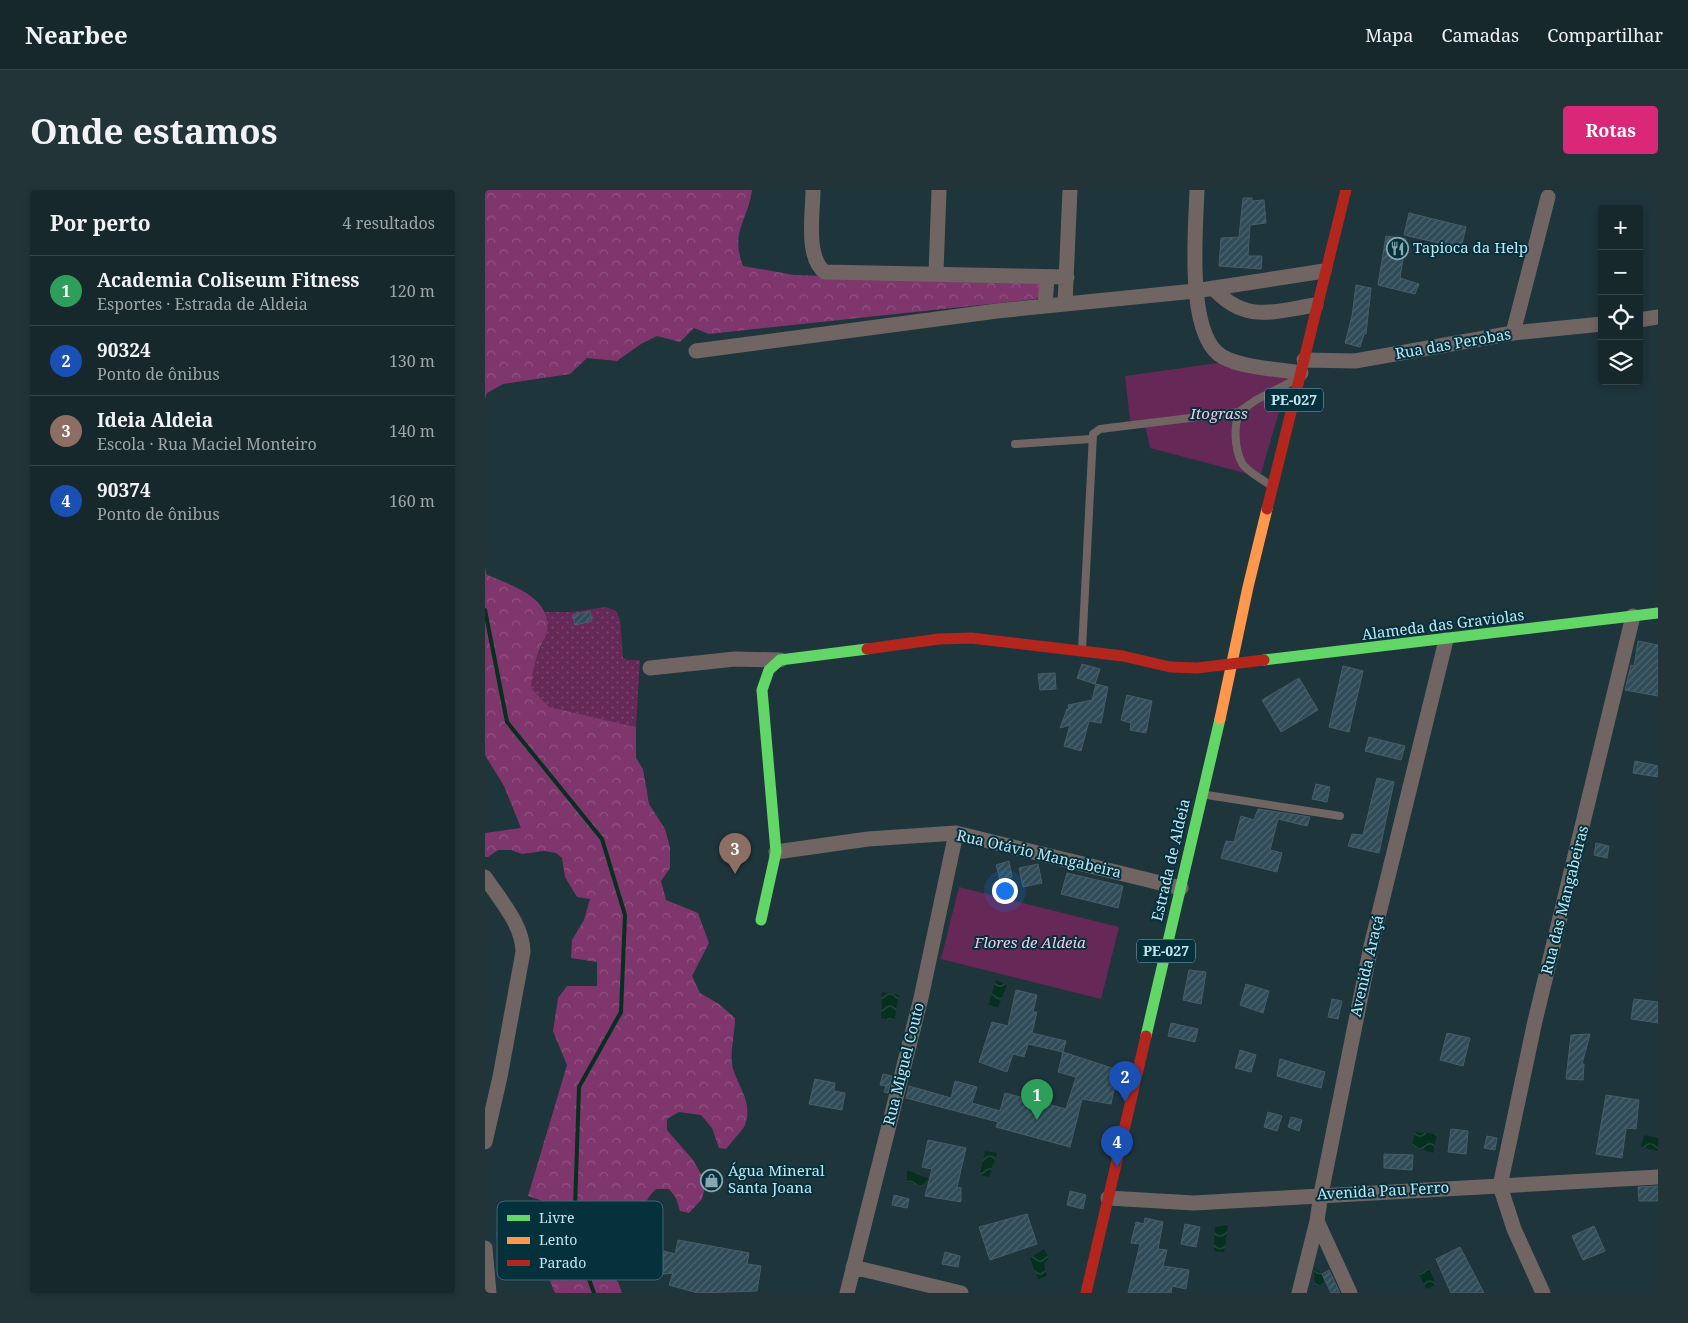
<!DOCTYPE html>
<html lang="pt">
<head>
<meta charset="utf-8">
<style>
	body { margin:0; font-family:"Noto Serif",serif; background:#233438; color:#f1f3f6 }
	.controls { position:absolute; right:15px; top:15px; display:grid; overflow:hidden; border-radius:5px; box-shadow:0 2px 8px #0003 }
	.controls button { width:45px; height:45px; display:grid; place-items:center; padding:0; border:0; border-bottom:1px solid #354448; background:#16282c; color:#f1f3f6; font:25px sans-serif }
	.you { position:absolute; left:519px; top:700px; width:18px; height:18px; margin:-12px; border:4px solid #fff; border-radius:50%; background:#1a73e8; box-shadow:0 0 0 8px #1a73e833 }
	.badge { display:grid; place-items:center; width:32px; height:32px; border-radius:50%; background:#db2777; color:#fff; font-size:16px; font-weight:700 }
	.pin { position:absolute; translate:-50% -41px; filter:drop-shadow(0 1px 2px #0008) }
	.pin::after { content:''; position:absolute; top:26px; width:18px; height:15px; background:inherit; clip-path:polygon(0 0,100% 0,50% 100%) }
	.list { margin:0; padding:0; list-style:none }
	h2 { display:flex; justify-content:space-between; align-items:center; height:65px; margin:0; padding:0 20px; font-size:21px }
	h2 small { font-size:16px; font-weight:400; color:#9ea6a9 }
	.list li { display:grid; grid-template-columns:32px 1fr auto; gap:15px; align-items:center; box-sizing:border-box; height:70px; padding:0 20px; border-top:1px solid #354448 }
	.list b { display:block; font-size:19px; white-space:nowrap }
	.list p { margin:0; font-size:16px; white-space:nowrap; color:#9ea6a9 }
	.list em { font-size:16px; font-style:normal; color:#9ea6a9 }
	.icon { flex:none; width:28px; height:28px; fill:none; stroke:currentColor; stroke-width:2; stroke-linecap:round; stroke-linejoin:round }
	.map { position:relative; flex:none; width:1173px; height:1103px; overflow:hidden; border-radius:5px }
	header { display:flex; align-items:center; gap:30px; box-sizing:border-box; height:70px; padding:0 25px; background:#16282c; border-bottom:1px solid #354448 }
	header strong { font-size:24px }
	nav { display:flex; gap:28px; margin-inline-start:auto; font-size:18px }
	.intro { display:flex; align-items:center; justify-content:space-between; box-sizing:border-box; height:120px; padding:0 30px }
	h1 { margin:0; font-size:35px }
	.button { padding:12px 22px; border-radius:5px; background:#db2777; color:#fff; font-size:18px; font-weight:700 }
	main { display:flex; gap:30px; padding:0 30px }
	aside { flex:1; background:#16282c; border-radius:5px; box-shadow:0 2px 8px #0003 }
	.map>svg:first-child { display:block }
	.grass { fill:url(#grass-dots) }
	.forest { fill:url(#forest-crowns) }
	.garden { fill:#662857 }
	.water { fill:url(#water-waves) }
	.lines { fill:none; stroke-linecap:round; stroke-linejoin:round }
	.stream { stroke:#062f20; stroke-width:4 }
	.building { fill:url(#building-hatch); stroke:#495d68 }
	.lane { stroke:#706562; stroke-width:8 }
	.street { stroke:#706562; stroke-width:15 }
	.fast { stroke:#63d668; stroke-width:11 }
	.slow { stroke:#ff974d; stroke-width:11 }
	.jam { stroke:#b3261e; stroke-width:11 }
	.labels { text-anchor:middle; stroke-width:4; stroke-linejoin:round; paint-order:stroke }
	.shield { fill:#05313d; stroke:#89afbb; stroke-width:1 }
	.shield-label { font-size:14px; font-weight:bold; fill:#c1e5f1 }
	.poi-label { font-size:15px; fill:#c1e5f1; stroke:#05313d; text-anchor:start }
	.street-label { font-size:15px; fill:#c1e5f1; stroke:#05313d }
	.park-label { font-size:15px; font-style:italic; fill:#f7c6e5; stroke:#05313d }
	.key { fill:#05313d; stroke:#3d6773; stroke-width:1 }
	.key-label { font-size:14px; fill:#c1e5f1 }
</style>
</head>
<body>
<header>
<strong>Nearbee</strong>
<nav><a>Mapa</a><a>Camadas</a><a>Compartilhar</a></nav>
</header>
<div class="intro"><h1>Onde estamos</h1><a class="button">Rotas</a></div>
<main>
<aside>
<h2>Por perto<small>4 resultados</small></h2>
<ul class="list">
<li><span class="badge" style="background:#2e9e5b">1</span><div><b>Academia Coliseum Fitness</b><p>Esportes · Estrada de Aldeia</p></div><em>120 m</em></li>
<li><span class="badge" style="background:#1a4fb4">2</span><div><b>90324</b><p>Ponto de ônibus</p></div><em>130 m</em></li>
<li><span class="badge" style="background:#8d6e63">3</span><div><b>Ideia Aldeia</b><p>Escola · Rua Maciel Monteiro</p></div><em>140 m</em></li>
<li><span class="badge" style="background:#1a4fb4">4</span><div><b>90374</b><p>Ponto de ônibus</p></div><em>160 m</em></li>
</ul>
</aside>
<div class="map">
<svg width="1173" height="1103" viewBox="0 0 1173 1103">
	<defs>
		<pattern id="grass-dots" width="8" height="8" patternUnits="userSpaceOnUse" patternTransform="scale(1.25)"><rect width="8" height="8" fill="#662857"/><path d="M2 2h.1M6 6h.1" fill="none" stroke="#7a4770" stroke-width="1.8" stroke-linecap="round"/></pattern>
		<pattern id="forest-crowns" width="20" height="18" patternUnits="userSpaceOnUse" patternTransform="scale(1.25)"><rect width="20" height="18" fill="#7f366c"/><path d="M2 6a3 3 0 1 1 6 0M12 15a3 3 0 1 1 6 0" fill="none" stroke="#8f5381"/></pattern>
		<pattern id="water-waves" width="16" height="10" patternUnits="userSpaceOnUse" patternTransform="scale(1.25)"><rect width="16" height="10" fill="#062f20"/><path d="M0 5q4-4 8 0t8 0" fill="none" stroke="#284d41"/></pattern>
		<pattern id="building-hatch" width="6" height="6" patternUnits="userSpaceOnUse" patternTransform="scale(1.25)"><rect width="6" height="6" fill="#304c58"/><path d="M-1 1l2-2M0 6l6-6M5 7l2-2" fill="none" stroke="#4c6670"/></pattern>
	</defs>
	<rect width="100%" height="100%" fill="#1e353b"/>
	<!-- grass -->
	<path class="grass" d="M121 417 131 421 135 429 138 468 142 470H155L151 537 63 517 46 498C46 493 46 487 47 482 51 462 69 442 58 422H86Z"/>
	<!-- forest -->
	<path class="forest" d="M0 0H267C263 31 245 41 258 76L309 85 552 92 555 96V106L551 109 224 144 209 138 195 152 172 146 156 154 132 171 102 168 85 184 18 194 2 203 0 209Z
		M0 378 2 385C27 395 71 409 61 445 60 449 57 452 56 456 50 469 47 483 46 498L64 517 151 537V568L158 579 164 614 180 639 185 657V678L176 691 181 710 213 723 224 753 207 786 215 803 234 814 250 828C250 845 244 863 248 879 254 898 268 913 260 935 258 940 246 952 241 959L234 958 227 938 216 925 194 922 182 929V940L208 970 221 993 217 1009 204 1023 195 1021 191 1008 184 999H171C158 1011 157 1023 156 1040L145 1041 131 1031 127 1045C140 1053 144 1058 141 1074L116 1066 111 1073 133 1092 137 1103H70L54 1065 69 1015 43 1006 82 875 68 841 73 808 82 796H112V772L86 768 87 750 99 730 105 709 92 707 80 687 77 668 71 663 59 661 37 664 26 660H13L3 667H0V643L36 638 19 596 0 565Z"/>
	<!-- garden -->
	<path class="garden" d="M733 173 804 188 775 287 665 258 661 239 645 230 640 186Z
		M474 697 634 737 616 809 456 769Z"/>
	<!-- water -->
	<path class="water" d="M511 790 522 795 513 817 503 816Z
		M397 802 414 805 409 831 396 828Z
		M930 942 952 944 948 963 927 956Z
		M1159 945 1173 948V961L1156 957Z
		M500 961 512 963 504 987 495 985Z
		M422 980 444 989 436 996 422 992Z
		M743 1035 739 1062 729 1061 730 1037Z
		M559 1059 564 1068 559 1074 562 1086 553 1089 545 1068Z
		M829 1078 837 1084 839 1092 830 1097Z
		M944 1078 951 1095 941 1099 934 1083Z"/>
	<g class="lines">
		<!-- stream -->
		<path class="stream" d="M0 420 22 532 117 649 140 725 136 822 94 897 89 1048 109 1103"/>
	</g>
	<!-- building -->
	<path class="building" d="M758 8H767V11L779 10 781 33 765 35 763 66H777L776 79 734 76 736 48 754 47Z
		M924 23 981 37 976 58 919 45Z
		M901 46 921 49 915 88 934 94 930 104 893 95Z
		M871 95 886 98 881 144H879L875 157 860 153 867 126Z
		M105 421 107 431 90 435 88 425Z
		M1153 451 1173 455V506L1140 500 1146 475 1149 476Z
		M597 474 615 479 610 494 592 488Z
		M858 476 878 481 864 542 844 537Z
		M570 483 571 499 555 500 553 484Z
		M814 488 833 520 796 542 777 510Z
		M611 494 623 497 616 533 604 531 596 561 579 556 585 535 575 538 582 519H584L583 515 607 510Z
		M642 505 667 511 661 543 645 540 646 533 636 530Z
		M884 547 920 556 916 570 880 561Z
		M1150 571 1173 576V587L1148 583Z
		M892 588 909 592 894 663 863 656 867 644 878 645Z
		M831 594 845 597 842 612 827 609Z
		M773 619 825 627 822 636 793 629 785 660 797 663 792 682 736 668 741 651 749 652 756 626 769 630Z
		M1111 653 1124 656 1122 668 1109 665Z
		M524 671 527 687 515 690 511 675Z
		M553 674 557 693 538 697 534 678Z
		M582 683 638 696 633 718 576 704Z
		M704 780 721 782 716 814 698 810Z
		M761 794 784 801 778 823 755 815Z
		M531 800 552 805 548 822H552L547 843 581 851 578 862 633 880 626 914 597 909 585 957 511 937 513 932 421 908 424 896 466 908 470 891 492 897 487 913 515 921 520 903 581 919 591 887 573 882 578 862 543 854 539 867 528 864 522 882 494 872 507 832 523 836Z
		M847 809 857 811 853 829 843 827Z
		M1149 809 1173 812V833L1146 829Z
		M686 833 713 839 710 852 683 846Z
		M962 843 985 848 978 876 955 870Z
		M1105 844 1097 874H1099L1098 890 1081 889 1086 845Z
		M755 860 771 865 766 882 750 878Z
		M795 869 840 882 836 898 792 886Z
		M398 884 407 886 403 903 399 902 401 896 395 895Z
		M330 889 350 893 349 901 360 903 357 920 324 914Z
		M1121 905 1154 910 1151 939 1141 938 1137 968 1111 964Z
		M783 922 797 926 792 941 779 937Z
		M806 927 817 930 814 941 803 937Z
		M966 939 983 941 981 964 963 962Z
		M1002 946 1012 948 1010 960 999 958Z
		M443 950 481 958 472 997 476 998V1012L440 1006 447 979 437 977Z
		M899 964 928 965 927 980 899 978Z
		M1173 996V1011H1154L1153 997Z
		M585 1001 601 1005 598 1019 582 1015Z
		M409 1005 424 1009 422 1018 407 1015Z
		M542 1024 552 1054 505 1070 494 1037Z
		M660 1028 678 1032 673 1059 682 1060 678 1076 704 1080 701 1099 687 1096 686 1103H643L655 1054 646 1053 651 1032 659 1034Z
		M700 1034 715 1037 711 1057 696 1054Z
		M1109 1036 1120 1061 1098 1070 1087 1046Z
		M30 1039 33 1074 15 1076 12 1041Z
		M193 1050 264 1063 262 1074 276 1076 272 1101 213 1103 184 1095 188 1083 178 1084 179 1061 190 1064Z
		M975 1057 999 1103H966L951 1069Z
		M460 1062 475 1066 473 1077 457 1074Z
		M844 1080 855 1103H846L837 1084Z"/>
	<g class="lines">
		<!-- lane -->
		<path class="lane" d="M754 222C749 237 749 258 757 273 761 281 777 289 785 295
			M530 254 606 249
			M597 460 608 244 615 239 754 222 771 210 808 191
			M722 605 855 626"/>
		<!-- street -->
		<path class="street" d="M328 0C328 22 320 68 340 82L582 87
			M712 0C711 37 700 147 738 167 758 178 794 179 816 183
			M451 83 454 0
			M728 98C761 134 788 121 831 115
			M580 113 585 0
			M560 116 562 87
			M1154 130 1173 127
			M1028 143 1063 7
			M211 161 512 121 710 101 839 81
			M819 170 870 171 1028 143 1117 134
			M165 478 250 469 295 470
			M291 662 383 649 471 643 696 698
			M0 687C15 710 38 735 38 762L15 887 0 952
			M623 1008 709 1013 1173 987
			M832 1031 865 1103
			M0 1058 4 1103
			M368 1077 476 1103
			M362 1103 436 808 471 643
			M814 1103 832 1031 836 1004 886 756 961 450
			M1058 1103 1029 1039 1015 996 1050 831 1148 426"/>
		<!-- fast -->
		<path class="fast" d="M779 470 1173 423
			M276 730 291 662 277 500 284 480 295 470 382 459
			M661 846 735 529"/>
		<!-- slow -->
		<path class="slow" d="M735 529 763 397 782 319"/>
		<!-- jam -->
		<path class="jam" d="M782 319 861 0
			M382 459 454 449 486 448 638 466 685 477 712 478 779 470
			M601 1103 661 846"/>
	</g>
	<!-- icons -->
	<defs>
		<symbol id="restaurant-ring" viewBox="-11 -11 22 22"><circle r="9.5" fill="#05313d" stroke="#88a7b1" stroke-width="1.5"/><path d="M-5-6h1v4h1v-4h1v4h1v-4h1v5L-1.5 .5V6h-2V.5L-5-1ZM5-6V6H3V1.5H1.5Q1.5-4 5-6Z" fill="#88a7b1"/></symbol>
		<symbol id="shop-ring" viewBox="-11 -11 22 22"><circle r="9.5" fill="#05313d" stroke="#88a7b1" stroke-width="1.5"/><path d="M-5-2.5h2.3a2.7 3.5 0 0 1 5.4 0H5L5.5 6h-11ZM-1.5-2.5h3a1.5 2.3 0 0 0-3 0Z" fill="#88a7b1"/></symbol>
	</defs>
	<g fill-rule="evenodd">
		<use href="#restaurant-ring" x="900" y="46" width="25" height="25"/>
		<use href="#shop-ring" x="214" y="978" width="25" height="25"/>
	</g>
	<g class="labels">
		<!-- shield labels -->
		<g class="shield">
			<rect x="780" y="198.5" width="58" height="23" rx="4"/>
			<rect x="652" y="749.5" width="58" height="23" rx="4"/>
		</g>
		<g class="shield-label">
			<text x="809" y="215">PE-027</text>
			<text x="681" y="766">PE-027</text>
		</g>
		<!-- poi labels -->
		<g class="poi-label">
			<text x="928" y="63">Tapioca da Help</text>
			<text x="243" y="986">Água Mineral<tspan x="243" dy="17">Santa Joana</tspan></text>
		</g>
		<!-- street labels -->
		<g class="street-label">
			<text transform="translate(968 154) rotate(-10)" y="5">Rua das Perobas</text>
			<text transform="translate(958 435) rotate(-7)" y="5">Alameda das Graviolas</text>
			<text transform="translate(554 664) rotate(13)" y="5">Rua Otávio Mangabeira</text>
			<text transform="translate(686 670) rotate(-77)" y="5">Estrada de Aldeia</text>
			<text transform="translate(1080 710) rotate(-76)" y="5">Rua das Mangabeiras</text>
			<text transform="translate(882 776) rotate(-77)" y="5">Avenida Araçá</text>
			<text transform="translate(419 874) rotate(-76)" y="5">Rua Miguel Couto</text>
			<text transform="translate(898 1001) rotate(-3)" y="5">Avenida Pau Ferro</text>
		</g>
		<!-- park labels -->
		<g class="park-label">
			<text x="734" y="229">Itograss</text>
			<text x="545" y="758">Flores de Aldeia</text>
		</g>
	</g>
	<!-- legend -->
	<rect x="12" y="1011" width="166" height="79" rx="8" class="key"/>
	<rect x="22" y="1025" width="23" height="6" fill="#63d668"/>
	<rect x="22" y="1047" width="23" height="7" fill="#ff974d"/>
	<rect x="22" y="1070" width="23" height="6" fill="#b3261e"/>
	<g class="key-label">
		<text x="54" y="1033">Livre</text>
		<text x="54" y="1055">Lento</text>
		<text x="54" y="1078">Parado</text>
	</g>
</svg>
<div class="controls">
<button>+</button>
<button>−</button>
<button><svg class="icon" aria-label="locate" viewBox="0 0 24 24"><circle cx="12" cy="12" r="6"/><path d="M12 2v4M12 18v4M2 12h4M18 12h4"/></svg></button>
<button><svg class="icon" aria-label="layers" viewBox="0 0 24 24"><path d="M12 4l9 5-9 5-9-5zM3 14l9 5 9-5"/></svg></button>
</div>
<div class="you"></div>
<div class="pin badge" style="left:552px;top:930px;background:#2e9e5b">1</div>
<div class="pin badge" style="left:640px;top:912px;background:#1a4fb4">2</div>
<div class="pin badge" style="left:250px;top:684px;background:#8d6e63">3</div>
<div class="pin badge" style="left:632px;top:977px;background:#1a4fb4">4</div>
</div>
</main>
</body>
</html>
